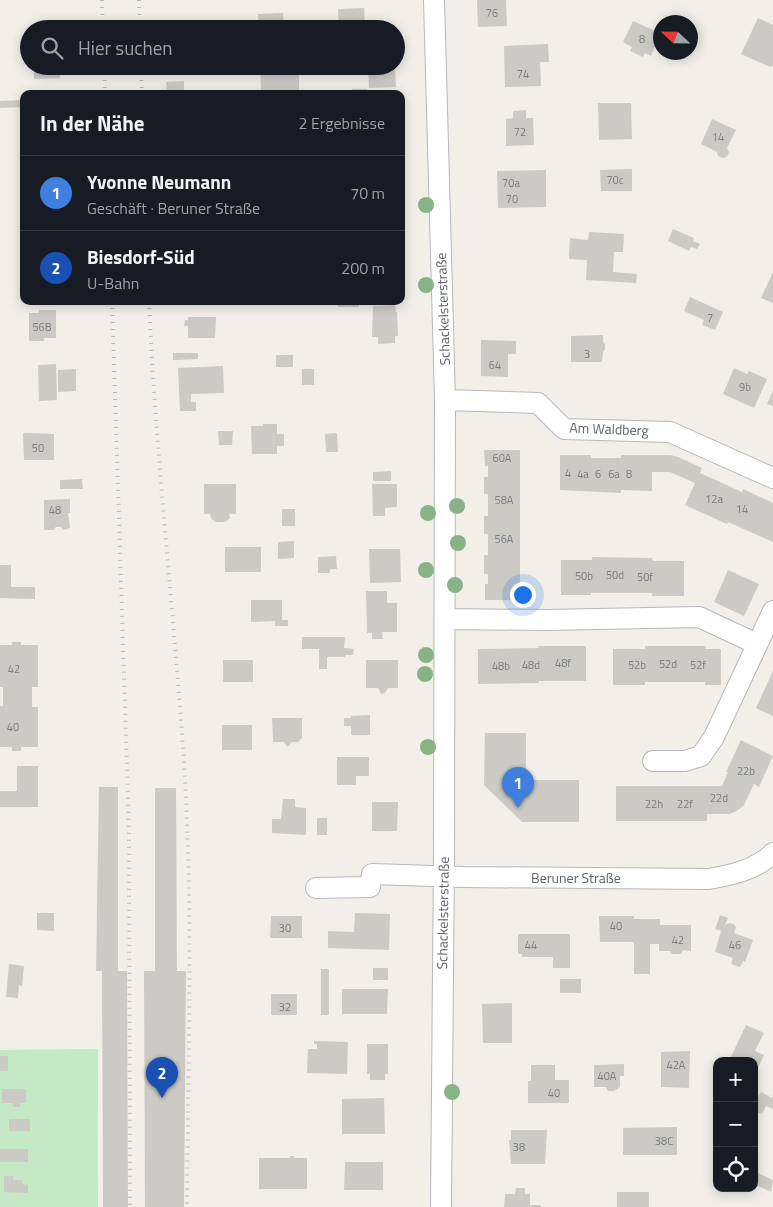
<!DOCTYPE html>
<html lang="de">
<head>
<meta charset="utf-8">
<style>
	body { margin:0; font-family:"Titillium Web",sans-serif; background:#20242c; color:#f1f3f6 }
	.controls { position:absolute; right:15px; bottom:15px; display:grid; overflow:hidden; border-radius:10px; box-shadow:0 2px 12px #0003 }
	.controls button { width:45px; height:45px; display:grid; place-items:center; padding:0; border:0; border-bottom:1px solid #363941; background:#171b24; color:#f1f3f6; font:25px sans-serif }
	.compass { position:absolute; left:653px; top:15px; width:45px; height:45px; border-radius:50%; background:#171b24; box-shadow:0 2px 12px #0003; rotate:292deg }
	.you { position:absolute; left:522px; top:594px; width:18px; height:18px; margin:-12px; border:4px solid #fff; border-radius:50%; background:#1a73e8; box-shadow:0 0 0 8px #1a73e833 }
	.badge { display:grid; place-items:center; width:32px; height:32px; border-radius:50%; background:#ea4335; color:#fff; font-size:16px; font-weight:700 }
	.pin { position:absolute; translate:-50% -41px; filter:drop-shadow(0 1px 2px #0008) }
	.pin::after { content:''; position:absolute; top:26px; width:18px; height:15px; background:inherit; clip-path:polygon(0 0,100% 0,50% 100%) }
	.list { margin:0; padding:0; list-style:none }
	h2 { display:flex; justify-content:space-between; align-items:center; height:65px; margin:0; padding:0 20px; font-size:21px }
	h2 small { font-size:16px; font-weight:400; color:#9ea1a6 }
	.list li { display:grid; grid-template-columns:32px 1fr auto; gap:15px; align-items:center; box-sizing:border-box; height:75px; padding:0 20px; border-top:1px solid #363941 }
	.list b { display:block; font-size:19px; white-space:nowrap }
	.list p { margin:0; font-size:16px; white-space:nowrap; color:#9ea1a6 }
	.list em { font-size:16px; font-style:normal; color:#9ea1a6 }
	.icon { flex:none; width:28px; height:28px; fill:none; stroke:currentColor; stroke-width:2; stroke-linecap:round; stroke-linejoin:round }
	.map { position:relative; flex:none; width:773px; height:1207px; overflow:hidden }
	.search { position:absolute; background:#171b24; box-shadow:0 2px 12px #0003; left:20px; top:20px; width:385px; height:55px; display:flex; align-items:center; gap:12px; box-sizing:border-box; padding:0 18px; border-radius:28px; color:#9ea1a6; font-size:19px }
	.panel { position:absolute; background:#171b24; box-shadow:0 2px 12px #0003; left:20px; top:90px; width:385px; height:215px; border-radius:10px }
	.map>svg:first-child { display:block }
	.green { fill:#c5e8c5 }
	.building { fill:#cccac5 }
	.lines { fill:none; stroke-linecap:round; stroke-linejoin:round }
	.minor-casing { stroke:#b5b8bc; stroke-width:22 }
	.minor { stroke:#fff; stroke-width:20 }
	.rail { stroke:#b6b7b8; stroke-width:4; stroke-dasharray:1 6; stroke-linecap:butt }
	.tree { fill:#89b387 }
	.labels { text-anchor:middle; stroke-width:4; stroke-linejoin:round; paint-order:stroke }
	.number-label { font-size:11px; fill:#7a7d7f }
	.street-label { font-size:14px; fill:#5f6368; stroke:#fff }
</style>
</head>
<body>
<div class="map">
<svg width="773" height="1207" viewBox="0 0 773 1207">
	<rect width="100%" height="100%" fill="#f1efe8"/>
	<!-- green -->
	<path class="green" d="M98 1049V1207H0V1050Z"/>
	<!-- building -->
	<path class="building" d="M477 0H506L507 26 478 27Z
		M364 8 365 29H339L338 9Z
		M283 13 284 29H259L258 14Z
		M758 18 773 25V66L770 67 741 54Z
		M633 21 660 33 651 56 645 53 643 57 630 51 632 47 623 42Z
		M548 44 549 62H540L541 86 505 87 504 46Z
		M34 66H60V78L34 79Z
		M260 66H299V90H261Z
		M368 66H395L396 87 369 88Z
		M184 81V94H167L166 82Z
		M352 89H367V94H352Z
		M24 100V107L0 108V101Z
		M598 103H631L632 139 599 140Z
		M526 110V118H533L534 145 506 146V119L513 118V111Z
		M712 119 736 130 727 148 729 152 727 157 723 158 718 156 717 152 701 144Z
		M632 169V191H601L600 170Z
		M546 170V207L498 208 497 171Z
		M673 229 694 238 693 241 700 244 697 249 691 247 689 251 668 241Z
		M589 232 624 234 623 252H614L613 272 637 274 636 283 586 280 587 260 569 259 570 238 588 240Z
		M773 272V303L761 298Z
		M690 297 723 312 715 330 702 325 704 320 684 311Z
		M65 301H83V305H65Z
		M337 301H359V307H338Z
		M395 305 396 312H397L398 336H395V343L378 344V337H372L373 306Z
		M39 310H56V338H44V341H29V313H39Z
		M188 317H216L215 338H188V326H184L185 320H188Z
		M603 335V342L605 344V349L603 352 602 362H571V336Z
		M481 340 516 341V354H508V377L481 376Z
		M173 353H198V359L173 360Z
		M276 355H293V367H276Z
		M56 364 57 400 39 401 38 365Z
		M223 366 224 393 191 394V402H196V411H180L178 368Z
		M734 368 747 374 749 371 767 379 754 408 723 394Z
		M76 369V391L58 392V370Z
		M302 369H314V385H302Z
		M773 391V406L767 404Z
		M263 424H277V434H284V446H277V454H252L251 426H263Z
		M218 431H233L232 445H219Z
		M23 433 54 434V460H24Z
		M337 433 338 452H326L325 434Z
		M484 450H520V600H485V584H488V574H484V555H488V534H484V516H488V494H484V477H488V466H485Z
		M560 455H591V458H621V455H670L678 457 702 468 700 473 742 492 743 489 773 503V542L728 522 727 524 685 505 695 483 670 472H652V491L621 490V493L560 490Z
		M391 471V481H373V472Z
		M82 479 83 489H60V480Z
		M204 484H236V514H229L230 518 225 522H215L211 518 210 514H204Z
		M372 484H397V507L385 508V516H373Z
		M70 499V513H68L70 527 68 529 63 530 61 527H56L53 530H44V500Z
		M282 509H295V526H282Z
		M294 541V558L278 559V542Z
		M225 547H261V572H225Z
		M369 549H400L401 582 370 583Z
		M336 556 337 569H330V573H318V557Z
		M592 557 652 558 653 561H684V596H652V593H591V595H561V560H592Z
		M0 565H11V587H35V599L0 598Z
		M728 570 759 584 744 616 714 602Z
		M366 591H387V603H397V632H382L383 639H372V633H367Z
		M251 600H282V620H288V626H275V621L251 622Z
		M302 637H345L344 648 354 649 353 655H345V657H327V669H319V649H302Z
		M12 642H21V645H38V687H32V707H38V747H21V751H12V747H0V706H3V687H0V645H12Z
		M538 646H586V681H539V683L478 684V649L539 648Z
		M645 646H706L705 649H721V685H705V682H645V685H613V649H645Z
		M223 660H253V682H223Z
		M366 660H398V688H388L385 693 381 694 378 688H366Z
		M773 671V716L756 708Z
		M370 715V735H351V726H344V718H351V716Z
		M272 718H302V738L298 742H292L287 747 284 742H273Z
		M222 725H252V750H222Z
		M485 733H526V773L534 780H579V822H522L484 785Z
		M741 740 773 756 759 787 754 784 744 805 738 810 730 814H707V821H616V786H722L728 772H726Z
		M337 757H369V776H356V785H337Z
		M17 766H38V807H0V791H17Z
		M99 787H118V971H127L128 1207H103L102 971H96Z
		M155 788H176L177 971H186L184 1207H145L144 971H155Z
		M283 799H295V807L306 808V835L272 833V819H281Z
		M372 802H398L397 831H372Z
		M317 818H327V835H317Z
		M37 913H54V931L37 930Z
		M355 913 390 914 389 950 328 948V931L354 932Z
		M720 915 728 918 723 930 726 924 730 923 735 925 736 928 734 933 753 940 745 962 743 961 740 967 731 964 733 958 715 952 721 931 715 929Z
		M271 916H302V938H270Z
		M599 916H634V919H660V925H691V951L683 950 681 954H672L670 951H659V944H650V974H634V942H600Z
		M518 934H570V968H553V957H522V954H518Z
		M9 964 24 966 22 986 19 985 18 998 6 997Z
		M373 968H388V980H373Z
		M321 969H329V1015H321Z
		M560 979H581V993H560Z
		M342 989H388L387 1014H342Z
		M271 994H297V1015H271Z
		M512 1003V1043H483L482 1004Z
		M746 1025 764 1033 755 1051 764 1055 754 1076V1061H729Z
		M314 1041 348 1042 347 1074 307 1073 308 1049H317V1044H314Z
		M367 1044H388V1074H385V1080H370V1074H367Z
		M690 1051 689 1088 661 1087V1052Z
		M0 1056H8V1071H0Z
		M624 1064V1076H620V1087L614 1091H608L606 1087H594V1065Z
		M531 1065H555V1080H569V1103H528V1081H531Z
		M2 1089H26V1103H20V1107H13V1103H2Z
		M761 1092 772 1098 773 1095V1109L766 1106 762 1114 754 1111V1106Z
		M384 1098 385 1134H342V1099Z
		M9 1119H30V1131H9Z
		M677 1127V1155H623V1128Z
		M511 1130H547L545 1164H511L509 1140H511Z
		M0 1149H28V1162H0Z
		M290 1156H294V1158H307V1189H259V1158H290Z
		M345 1162H383V1190H344Z
		M754 1171 773 1180 771 1192 754 1184Z
		M4 1176H13V1180H22V1184L28 1185V1193L4 1192Z
		M516 1188H525V1194H530V1205H541V1207H504L505 1194H515Z
		M617 1192H649V1207H617Z"/>
	<g class="lines">
		<defs>
			<path id="minor" d="M434 0 445 400 444 858 441 1207
				M445 400 538 403 564 429 670 432 773 478
				M445 619 547 620 699 617 757 644
				M653 761H685L701 756 714 737 773 611
				M316 888 370 887 372 874 463 877 709 879C731 875 756 870 773 853"/>
		</defs>
		<!-- minor casing -->
		<use href="#minor" class="minor-casing"/>
		<!-- minor -->
		<use href="#minor" class="minor"/>
		<!-- rail -->
		<path class="rail" d="M102 0 103 29
			M139 0 140 29
			M104 66 105 94
			M141 66 142 94
			M112 301 129 831 130 1207
			M149 301C156 461 175 619 185 779 193 921 188 1064 187 1207"/>
	</g>
	<!-- trees -->
	<g class="tree">
		<circle cx="426" cy="205" r="8"/>
		<circle cx="426" cy="285" r="8"/>
		<circle cx="457" cy="506" r="8"/>
		<circle cx="428" cy="513" r="8"/>
		<circle cx="458" cy="543" r="8"/>
		<circle cx="426" cy="570" r="8"/>
		<circle cx="455" cy="585" r="8"/>
		<circle cx="426" cy="655" r="8"/>
		<circle cx="425" cy="674" r="8"/>
		<circle cx="428" cy="747" r="8"/>
		<circle cx="452" cy="1092" r="8"/>
	</g>
	<g class="labels">
		<!-- number labels -->
		<g class="number-label">
			<text x="492" y="17">76</text>
			<text x="642" y="43">8</text>
			<text x="523" y="78">74</text>
			<text x="520" y="136">72</text>
			<text x="718" y="141">14</text>
			<text x="615" y="184">70c</text>
			<text x="511" y="187">70a</text>
			<text x="512" y="203">70</text>
			<text x="710" y="322">7</text>
			<text x="42" y="331">56B</text>
			<text x="587" y="358">3</text>
			<text x="495" y="369">64</text>
			<text x="745" y="391">9b</text>
			<text x="38" y="452">50</text>
			<text x="502" y="462">60A</text>
			<text x="568" y="477">4</text>
			<text x="583" y="478">4a</text>
			<text x="598" y="478">6</text>
			<text x="614" y="478">6a</text>
			<text x="629" y="478">8</text>
			<text x="714" y="503">12a</text>
			<text x="504" y="504">58A</text>
			<text x="742" y="513">14</text>
			<text x="55" y="514">48</text>
			<text x="504" y="543">56A</text>
			<text x="615" y="579">50d</text>
			<text x="584" y="580">50b</text>
			<text x="645" y="581">50f</text>
			<text x="563" y="667">48f</text>
			<text x="668" y="668">52d</text>
			<text x="531" y="669">48d</text>
			<text x="637" y="669">52b</text>
			<text x="698" y="669">52f</text>
			<text x="501" y="670">48b</text>
			<text x="14" y="673">42</text>
			<text x="13" y="731">40</text>
			<text x="746" y="775">22b</text>
			<text x="719" y="802">22d</text>
			<text x="654" y="808">22h</text>
			<text x="685" y="808">22f</text>
			<text x="616" y="930">40</text>
			<text x="285" y="932">30</text>
			<text x="678" y="944">42</text>
			<text x="531" y="949">44</text>
			<text x="735" y="949">46</text>
			<text x="285" y="1011">32</text>
			<text x="676" y="1069">42A</text>
			<text x="607" y="1080">40A</text>
			<text x="554" y="1097">40</text>
			<text x="664" y="1145">38C</text>
			<text x="519" y="1151">38</text>
		</g>
		<!-- street labels -->
		<g class="street-label">
			<text transform="translate(443 309) rotate(-92)" y="5">Schackelsterstraße</text>
			<text transform="translate(609 429) rotate(2)" y="5">Am Waldberg</text>
			<text x="576" y="883">Beruner Straße</text>
			<text transform="translate(443 913) rotate(-89)" y="5">Schackelsterstraße</text>
		</g>
	</g>
</svg>
<div class="controls">
<button>+</button>
<button>−</button>
<button><svg class="icon" aria-label="locate" viewBox="0 0 24 24"><circle cx="12" cy="12" r="6"/><path d="M12 2v4M12 18v4M2 12h4M18 12h4"/></svg></button>
</div>
<svg class="compass" viewBox="-18 -18 36 36"><path d="M0-13l5 13h-10z" fill="#e53935"/><path d="M0 13l5-13h-10z" fill="#9ea1a6"/></svg>
<div class="you"></div>
<div class="pin badge" style="left:518px;top:808px;background:#3f7fe0">1</div>
<div class="pin badge" style="left:162px;top:1098px;background:#1a4fb4">2</div>
<div class="search"><svg class="icon" aria-label="search" viewBox="0 0 24 24"><circle cx="10" cy="10" r="6"/><path d="M15 15l6 6"/></svg>Hier suchen</div>
<section class="panel">
<h2>In der Nähe<small>2 Ergebnisse</small></h2>
<ul class="list">
<li><span class="badge" style="background:#3f7fe0">1</span><div><b>Yvonne Neumann</b><p>Geschäft · Beruner Straße</p></div><em>70 m</em></li>
<li><span class="badge" style="background:#1a4fb4">2</span><div><b>Biesdorf-Süd</b><p>U-Bahn</p></div><em>200 m</em></li>
</ul>
</section>
</div>
</body>
</html>
